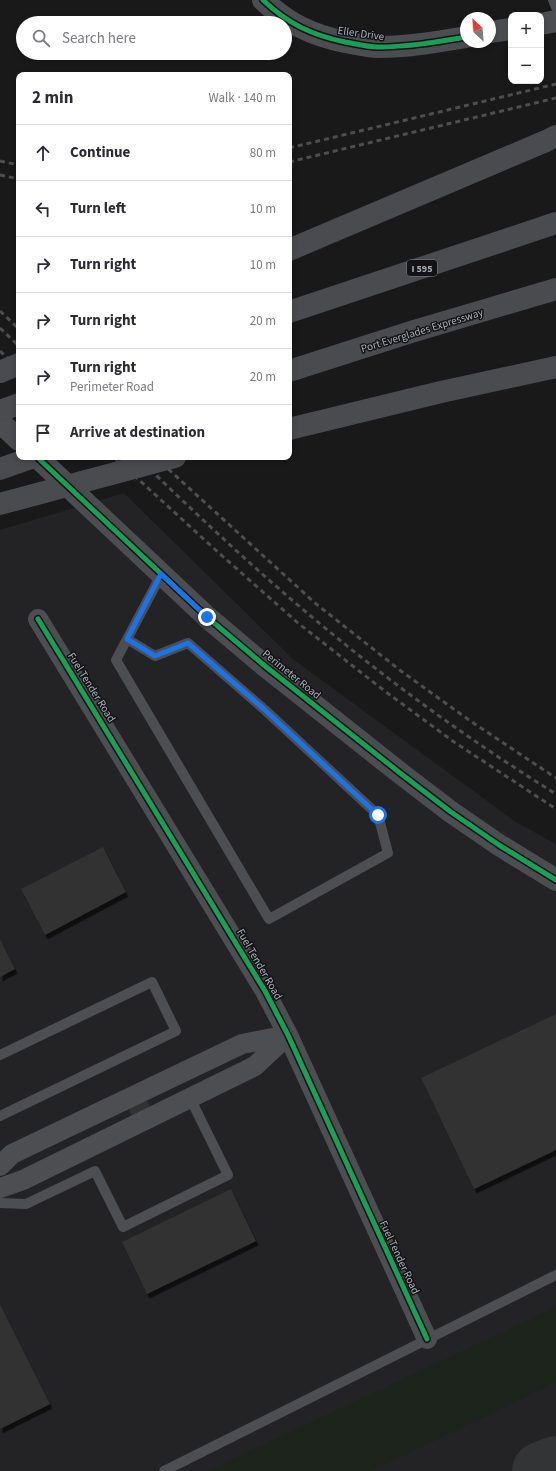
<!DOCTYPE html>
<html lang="en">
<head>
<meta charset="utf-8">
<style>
	body { margin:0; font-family:"Source Sans 3",sans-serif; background:#f2f2f3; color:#2b2b33 }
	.controls { position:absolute; right:12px; top:12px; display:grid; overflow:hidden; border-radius:8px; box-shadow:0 2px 6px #0003 }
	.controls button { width:36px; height:36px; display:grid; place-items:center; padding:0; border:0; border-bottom:1px solid #e1e1e2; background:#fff; color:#2b2b33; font:20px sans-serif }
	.compass { position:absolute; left:460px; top:12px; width:36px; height:36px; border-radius:50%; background:#fff; box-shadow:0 2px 6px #0003; rotate:334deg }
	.stop { position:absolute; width:12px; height:12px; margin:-9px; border:3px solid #1a73e8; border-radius:50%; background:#fff }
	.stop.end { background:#1a73e8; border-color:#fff; box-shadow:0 1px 4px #0008 }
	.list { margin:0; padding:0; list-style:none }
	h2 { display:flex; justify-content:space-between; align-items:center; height:52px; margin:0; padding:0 16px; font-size:17px }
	h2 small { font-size:13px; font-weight:400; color:#7c7c81 }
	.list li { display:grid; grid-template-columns:26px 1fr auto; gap:12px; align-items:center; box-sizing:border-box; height:56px; padding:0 16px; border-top:1px solid #e1e1e2 }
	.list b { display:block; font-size:15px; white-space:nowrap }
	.list p { margin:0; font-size:13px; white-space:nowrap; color:#7c7c81 }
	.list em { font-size:13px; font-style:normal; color:#7c7c81 }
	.icon { flex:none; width:22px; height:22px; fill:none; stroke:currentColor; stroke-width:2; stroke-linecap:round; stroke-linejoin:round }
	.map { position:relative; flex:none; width:556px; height:1471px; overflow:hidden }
	.search { position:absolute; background:#fff; box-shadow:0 2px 6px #0003; left:16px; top:16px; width:276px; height:44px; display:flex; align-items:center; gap:10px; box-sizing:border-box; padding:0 14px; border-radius:22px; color:#7c7c81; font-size:15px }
	.panel { position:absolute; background:#fff; box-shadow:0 2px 6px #0003; left:16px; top:72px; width:276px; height:388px; border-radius:8px }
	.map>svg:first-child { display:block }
	.built { fill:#232325 }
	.green { fill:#1c241c }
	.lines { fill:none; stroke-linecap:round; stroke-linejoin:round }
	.taxiway { stroke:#323435; stroke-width:58 }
	.building { fill:#313131; filter:url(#shadow) }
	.lane { stroke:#4c4e52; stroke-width:10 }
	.street { stroke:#4c4e52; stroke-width:20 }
	.secondary { stroke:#4b4d50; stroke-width:22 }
	.highway { stroke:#4a4b4e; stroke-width:22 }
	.rail { stroke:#4c4e51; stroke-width:3; stroke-dasharray:5 4; stroke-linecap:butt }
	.highway-bridge { stroke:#4a4b4e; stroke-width:22 }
	.cycleway-casing { stroke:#131315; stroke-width:8 }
	.cycleway { stroke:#1a9f57; stroke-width:5 }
	.route { stroke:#1a73e8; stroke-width:5 }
	.labels { text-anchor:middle; stroke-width:3; stroke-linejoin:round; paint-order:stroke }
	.shield { fill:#131315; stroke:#7c8189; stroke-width:1 }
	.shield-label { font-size:10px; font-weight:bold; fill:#a9b0bb }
	.street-label { font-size:11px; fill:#a9b0bb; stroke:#131315 }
</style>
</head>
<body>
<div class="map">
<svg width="556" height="1471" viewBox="0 0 556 1471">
	<defs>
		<filter id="shadow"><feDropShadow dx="2.5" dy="4.5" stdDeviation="0" flood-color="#0009"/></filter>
	</defs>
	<rect width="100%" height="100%" fill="#191919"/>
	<!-- built -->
	<path class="built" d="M124 493 294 660 516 822 556 844V1471H0V530Z"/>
	<!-- green -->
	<path class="green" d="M556 1307V1382L371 1471H208Z"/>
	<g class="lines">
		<!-- taxiway -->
		<path class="taxiway" d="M541 1471 556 1465"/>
	</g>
	<!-- building -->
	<path class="building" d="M103 847 126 892 45 935 21 889Z
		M0 939 15 969 0 977Z
		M556 1014V1150L474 1189 421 1078Z
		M146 1099 151 1108 132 1117 128 1107Z
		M231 1189 256 1241 147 1294 122 1242Z
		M0 1304 50 1404 0 1429Z"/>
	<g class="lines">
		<!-- lane -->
		<path class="lane" d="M553 0 556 7
			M127 639 155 656 188 643 265 710 378 815 388 853 269 919 116 660 161 575
			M0 1055 152 982 176 1031 0 1116
			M0 1203 26 1204 95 1171 123 1227 228 1175 190 1098
			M164 1471 556 1275"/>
		<!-- street -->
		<path class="street" d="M38 619 265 991 288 1035 427 1339
			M0 1166 12 1154 242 1044 288 1035
			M0 1188 23 1180 255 1066 288 1035"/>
		<!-- secondary -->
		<path class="secondary" d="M263 0C288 24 312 35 345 42 356 44 368 47 378 47 408 47 437 42 466 37
			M541 24 556 21
			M490 32 511 29
			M0 422 19 440
			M37 457 207 617 265 666 400 773 451 812 499 845 556 880"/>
		<!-- highway -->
		<path class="highway" d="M289 250 546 141 556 136
			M289 312 556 223
			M289 371 411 332 556 289
			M0 411 19 404
			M289 429 441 392 556 367
			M0 469 34 457"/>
		<!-- rail -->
		<path class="rail" d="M289 148 556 84
			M0 161 19 165
			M289 162 556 98
			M0 175 19 179
			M0 311 19 329
			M0 328 19 346
			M0 351 19 369
			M114 457 220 554 298 623 386 692 454 742 556 809
			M124 457 134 468
			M137 457C192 510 248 563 306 612 385 679 469 740 556 794
			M155 457 315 603 401 671 469 720 556 778"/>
		<!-- highway-bridge -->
		<path class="highway-bridge" d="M0 372 19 364
			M0 504 175 457"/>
		<defs>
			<path id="cycleway" d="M263 0C288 24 312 35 345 42 356 44 368 47 378 47 408 47 437 42 466 37
				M37 457 207 617 265 666 400 773 451 812 499 845 556 880
				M38 619 265 991 288 1035 427 1339"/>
		</defs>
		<!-- cycleway casing -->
		<use href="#cycleway" class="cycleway-casing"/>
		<!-- cycleway -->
		<use href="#cycleway" class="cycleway"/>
	</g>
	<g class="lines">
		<!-- route -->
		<path class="route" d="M207 617 161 574 127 639 155 656 188 643 265 710 378 815"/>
	</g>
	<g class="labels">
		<!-- shield labels -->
		<rect class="shield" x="407" y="260" width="30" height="16" rx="3"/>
		<g class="shield-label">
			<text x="422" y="272">I 595</text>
		</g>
		<!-- street labels -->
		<g class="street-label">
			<text transform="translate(361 33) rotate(8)" y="4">Eller Drive</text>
			<text transform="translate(422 330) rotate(-17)" y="4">Port Everglades Expressway</text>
			<text transform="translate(292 674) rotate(39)" y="4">Perimeter Road</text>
			<text transform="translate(92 687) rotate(58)" y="4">Fuel Tender Road</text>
			<text transform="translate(260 964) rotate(60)" y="4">Fuel Tender Road</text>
			<text transform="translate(400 1257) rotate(65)" y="4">Fuel Tender Road</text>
		</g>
	</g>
</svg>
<div class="controls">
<button>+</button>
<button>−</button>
</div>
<svg class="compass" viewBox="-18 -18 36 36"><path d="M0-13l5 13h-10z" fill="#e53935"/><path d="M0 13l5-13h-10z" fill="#7c7c81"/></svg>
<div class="stop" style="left:378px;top:815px"></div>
<div class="stop end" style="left:207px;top:617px"></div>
<div class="search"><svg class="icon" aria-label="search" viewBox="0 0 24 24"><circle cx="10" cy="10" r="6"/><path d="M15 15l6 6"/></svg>Search here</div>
<section class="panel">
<h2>2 min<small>Walk · 140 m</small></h2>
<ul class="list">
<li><svg class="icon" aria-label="ahead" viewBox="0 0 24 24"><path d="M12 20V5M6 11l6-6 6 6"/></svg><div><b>Continue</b></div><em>80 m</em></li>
<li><svg class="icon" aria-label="left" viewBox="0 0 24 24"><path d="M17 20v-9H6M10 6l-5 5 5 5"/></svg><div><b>Turn left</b></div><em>10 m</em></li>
<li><svg class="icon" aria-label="right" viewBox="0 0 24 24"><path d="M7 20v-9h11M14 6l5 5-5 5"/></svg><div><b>Turn right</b></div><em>10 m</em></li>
<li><svg class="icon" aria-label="right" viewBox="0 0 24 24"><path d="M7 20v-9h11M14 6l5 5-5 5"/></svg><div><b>Turn right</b></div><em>20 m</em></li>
<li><svg class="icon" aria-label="right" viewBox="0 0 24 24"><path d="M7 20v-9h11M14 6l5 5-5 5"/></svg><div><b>Turn right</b><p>Perimeter Road</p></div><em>20 m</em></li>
<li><svg class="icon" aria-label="arrive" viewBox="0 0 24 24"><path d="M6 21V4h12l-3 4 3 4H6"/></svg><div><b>Arrive at destination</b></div></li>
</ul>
</section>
</div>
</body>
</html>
